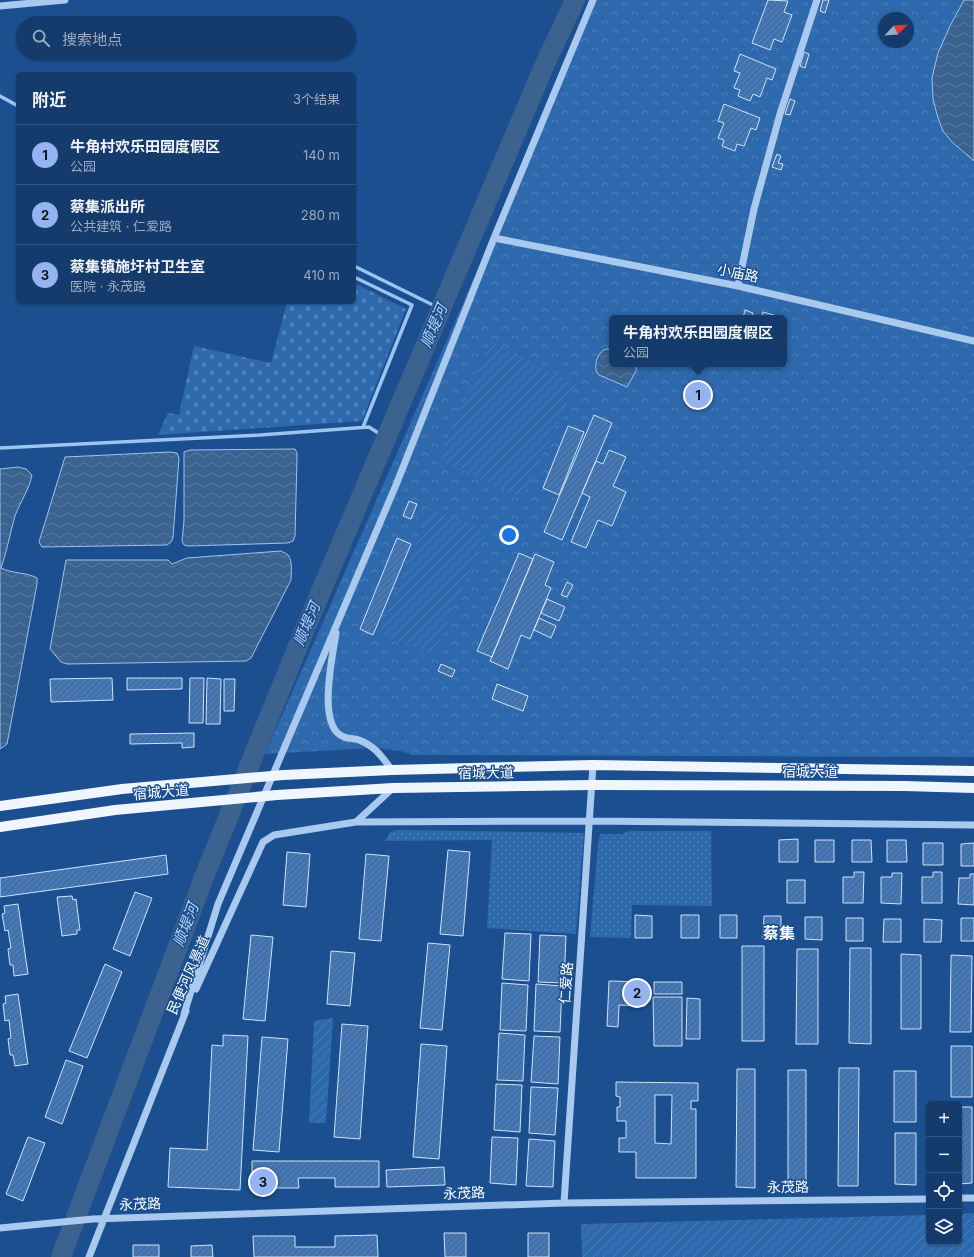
<!DOCTYPE html>
<html lang="zh">
<head>
<meta charset="utf-8">
<style>
	body { margin:0; font-family:Inter,"Noto Sans SC",sans-serif; background:#1d4271; color:#f1f3f6 }
	.controls { position:absolute; right:12px; bottom:12px; display:grid; overflow:hidden; border-radius:6px; box-shadow:0 1px 3px #0004 }
	.controls button { width:36px; height:36px; display:grid; place-items:center; padding:0; border:0; border-bottom:1px solid #33557e; background:#143b6b; color:#f1f3f6; font:20px sans-serif }
	.compass { position:absolute; left:878px; top:12px; width:36px; height:36px; border-radius:50%; background:#143b6b; box-shadow:0 1px 3px #0004; rotate:65deg }
	.you { position:absolute; left:509px; top:535px; width:14px; height:14px; margin:-10px; border:3px solid #fff; border-radius:50%; background:#1a73e8; box-shadow:0 0 0 6px #1a73e833 }
	.badge { display:grid; place-items:center; width:26px; height:26px; border-radius:50%; background:#95b2f1; color:#111; font-size:13px; font-weight:700 }
	.pin { position:absolute; translate:-50% -50%; border:2px solid #fff; box-shadow:0 1px 4px #0006 }
	.popup { position:absolute; left:609px; top:315px; width:178px; height:52px; box-sizing:border-box; display:grid; place-content:center; border-radius:6px; background:#143b6b; filter:drop-shadow(0 1px 3px #0005); font-size:13px; white-space:nowrap; color:#9dadc1 }
	.popup b { font-size:15px; color:#f1f3f6 }
	.popup::after { content:''; position:absolute; left:50%; top:100%; margin-left:-8px; border:8px solid transparent; border-top-color:#143b6b }
	.list { margin:0; padding:0; list-style:none }
	h2 { display:flex; justify-content:space-between; align-items:center; height:52px; margin:0; padding:0 16px; font-size:17px }
	h2 small { font-size:13px; font-weight:400; color:#9dadc1 }
	.list li { display:grid; grid-template-columns:26px 1fr auto; gap:12px; align-items:center; box-sizing:border-box; height:60px; padding:0 16px; border-top:1px solid #33557e }
	.list b { display:block; font-size:15px; white-space:nowrap }
	.list p { margin:0; font-size:13px; white-space:nowrap; color:#9dadc1 }
	.list em { font-size:13px; font-style:normal; color:#9dadc1 }
	.icon { flex:none; width:22px; height:22px; fill:none; stroke:currentColor; stroke-width:2; stroke-linecap:round; stroke-linejoin:round }
	.map { position:relative; flex:none; width:974px; height:1257px; overflow:hidden }
	.search { position:absolute; background:#143b6b; box-shadow:0 1px 3px #0004; left:16px; top:16px; width:340px; height:44px; display:flex; align-items:center; gap:10px; box-sizing:border-box; padding:0 14px; border-radius:22px; color:#9dadc1; font-size:15px }
	.panel { position:absolute; background:#143b6b; box-shadow:0 1px 3px #0004; left:16px; top:72px; width:340px; height:232px; border-radius:6px }
	.map>svg:first-child { display:block }
	.grass { fill:url(#grass-dots) }
	.cemetery { fill:url(#cemetery-stones) }
	.park { fill:url(#park-crowns); fill-rule:evenodd }
	.garden { fill:url(#garden-furrows) }
	.water { fill:url(#water-waves); stroke:#9cc4f0 }
	.lines { fill:none; stroke-linecap:round; stroke-linejoin:round }
	.stream { stroke:#9cc4f0; stroke-width:3.5 }
	.river { stroke:#3c6290; stroke-width:20 }
	.building { fill:url(#building-hatch); stroke:#cfe3fa; fill-rule:evenodd }
	.minor { stroke:#a9c9ee; stroke-width:7 }
	.major { stroke:#f0f6ff; stroke-width:10 }
	.labels { text-anchor:middle; stroke-width:3; stroke-linejoin:round; paint-order:stroke }
	.street-label { font-size:14px; fill:#fff; stroke:#1b4f8f }
	.water-label { font-size:15px; font-style:italic; fill:#b5d3f5; stroke:#1b4f8f }
	.quarter-label { font-size:16px; font-weight:bold; fill:#fff; stroke:#1b4f8f }
</style>
</head>
<body>
<div class="map">
<svg width="974" height="1257" viewBox="0 0 974 1257">
	<defs>
		<pattern id="grass-dots" width="8" height="8" patternUnits="userSpaceOnUse"><rect width="8" height="8" fill="#2e69ad"/><path d="M2 2h.1M6 6h.1" fill="none" stroke="#4d80b9" stroke-width="1.8" stroke-linecap="round"/></pattern>
		<pattern id="cemetery-stones" width="16" height="16" patternUnits="userSpaceOnUse"><rect width="16" height="16" fill="#2e69ad"/><path d="M2 7V4a2 2 0 0 1 4 0v3zM10 15v-3a2 2 0 0 1 4 0v3z" fill="#4d80b9"/></pattern>
		<pattern id="park-crowns" width="20" height="18" patternUnits="userSpaceOnUse"><rect width="20" height="18" fill="#2e69ad"/><path d="M2 6a3 3 0 1 1 6 0M12 15a3 3 0 1 1 6 0" fill="none" stroke="#4d80b9"/></pattern>
		<pattern id="garden-furrows" width="10" height="10" patternUnits="userSpaceOnUse"><rect width="10" height="10" fill="#2e69ad"/><path d="M-1 1l2-2M0 10L10 0M9 11l2-2" fill="none" stroke="#4d80b9"/></pattern>
		<pattern id="water-waves" width="16" height="10" patternUnits="userSpaceOnUse"><rect width="16" height="10" fill="#3c6290"/><path d="M0 5q4-4 8 0t8 0" fill="none" stroke="#597aa1"/></pattern>
		<pattern id="building-hatch" width="6" height="6" patternUnits="userSpaceOnUse"><rect width="6" height="6" fill="#4478b7"/><path d="M-1 1l2-2M0 6l6-6M5 7l2-2" fill="none" stroke="#486282"/></pattern>
	</defs>
	<rect width="100%" height="100%" fill="#1b4f8f"/>
	<!-- grass -->
	<path class="grass" d="M399 830 584 833 576 934 487 928 492 840 385 841 390 832Z
		M629 831H711L712 906 632 905 631 938 590 937 598 844 600 834H622Z"/>
	<!-- cemetery -->
	<path class="cemetery" d="M354 283 406 309 362 421 158 435 168 413 179 415 194 346 271 363 287 302H354Z"/>
	<!-- park -->
	<path class="park" d="M596 0H974V757L412 755 401 751 374 748 265 754ZM884 18H908V42H884ZM612 318H784V364H612Z"/>
	<!-- garden -->
	<path class="garden" d="M491 343 576 383 523 498 438 459Z
		M431 508 484 530V537L433 656 379 633Z
		M333 1018 326 1123H309L314 1021Z
		M974 1213V1257H582L581 1224 929 1215V1242H959V1214Z"/>
	<!-- water -->
	<path class="water" d="M964 0H974V161L952 142 943 131 938 118 933 99 932 78 938 53 950 26Z
		M606 349 612 350V364H636V371L627 387 599 375C592 368 597 352 606 349Z
		M295 449 297 453V459L295 536 293 541 288 543 189 546 184 545 182 541 184 521V452L190 450Z
		M170 452 177 453 179 458 173 538 171 542 167 545 42 547 39 542 65 457Z
		M18 467 26 469 32 475C29 490 20 502 15 516 10 533 7 551 1 568 13 574 26 572 37 578V584L7 744 0 749V469Z
		M281 551C284 553 286 553 288 555 293 561 291 573 291 580L251 658 246 661 67 664 61 662 50 649 66 560H168L172 564 187 558Z"/>
	<g class="lines">
		<!-- stream -->
		<path class="stream" d="M0 96 18 106
			M354 266 441 309
			M354 277 412 305 363 427
			M0 448 260 435 369 427 386 438"/>
		<!-- river -->
		<path class="river" d="M61 1257 206 872 305 629 545 64 575 0"/>
	</g>
	<!-- building -->
	<path class="building" d="M768 0 788 1 784 12 792 15 782 42 774 39 770 50 752 43Z
		M823 0H829L825 13 820 11Z
		M804 52 809 54 805 68 800 66Z
		M740 54 776 69 772 80 767 78 760 97 753 94 750 101 738 96 740 90 734 88 740 73 734 71Z
		M790 99 795 101 790 115 785 114Z
		M724 104 760 118 756 130 751 128 744 146 737 144 735 151 722 146 724 140 718 138 724 123 718 121Z
		M777 154 781 156 778 163 783 164 781 170 772 167Z
		M745 310 753 313 752 318H743Z
		M763 312 774 315 773 318H761Z
		M594 415 612 423 562 540 544 532Z
		M568 426 584 432 559 495 543 488Z
		M609 450 626 457 613 486 626 492 612 526 598 520 586 548 571 542 590 497 582 493 596 461 603 464Z
		M409 501 417 504 411 519 403 516Z
		M397 538 411 544 373 635 360 629Z
		M519 553 533 559 492 657 477 651Z
		M535 554 554 562 545 585 551 588 530 639 521 635 508 669 490 661Z
		M567 582 573 585 567 597 561 595Z
		M547 599 565 607 559 621 541 613Z
		M539 618 556 626 551 638 534 630Z
		M441 664 455 670 452 677 438 671Z
		M112 678 113 700 51 702 50 679Z
		M127 678H182V689L127 690Z
		M190 678H204L203 723H189Z
		M207 678 221 679 220 724H206Z
		M224 679H235L234 711H224Z
		M497 684 528 696 523 711 492 699Z
		M194 733V747L182 748V743L130 744V734Z
		M798 839V862H779V840Z
		M815 840H834V862H815Z
		M852 840H871L872 862H852Z
		M887 840H906L907 862H887Z
		M923 843H943V865H923Z
		M974 843V866H961V844Z
		M448 850 470 852 463 936 440 934Z
		M287 852 310 854 306 907 283 905Z
		M366 854 389 856 381 941 359 939Z
		M166 855 168 874 0 897V878Z
		M854 872H864L863 903H843V877H854Z
		M933 872H942V903H922V877H933Z
		M892 873H902L901 904 881 903V877H892Z
		M970 874H974V905L958 904 959 878H970Z
		M787 880H805V903H787Z
		M135 892 152 898 130 956 113 949Z
		M72 896 73 900 76 899 80 930H77V934L62 936 57 897Z
		M18 904 28 974 14 976 13 965H10L8 949 11 948 8 930 5 931 2 914 5 913 4 906Z
		M635 915 652 916V938H635Z
		M681 915H699V938H681Z
		M720 915H737V938H720Z
		M764 916H781V939H763Z
		M805 917H822V940L805 939Z
		M846 918H863V941H846Z
		M961 918H974V941H961Z
		M884 919H901V942H883Z
		M924 919 942 920 941 942H924Z
		M505 933 531 934 529 981 502 979Z
		M251 935 273 937 265 1021 243 1019Z
		M540 935 566 936 564 983 538 982Z
		M428 943 450 945 442 1030 420 1028Z
		M742 946H764V1041H742Z
		M850 948H871V1044L849 1043Z
		M797 949H818V1044H796Z
		M331 951 355 953 350 1006 327 1004Z
		M901 954 921 955V1029H901Z
		M951 955 972 956 971 1032H950Z
		M105 964 122 972 87 1058 69 1051Z
		M609 981 646 982 645 1006 619 1005 618 1027 607 1026Z
		M654 982H682V994H654Z
		M502 983 528 985 526 1031 500 1030Z
		M536 984 562 986 560 1032 534 1031Z
		M18 994 28 1064 15 1066 13 1055H10L8 1039 11 1038 9 1020 5 1021 3 1004 6 1003 5 996Z
		M653 997H682V1046H654Z
		M687 998 700 999V1039H686Z
		M342 1024 368 1026 360 1139 334 1137Z
		M499 1033 525 1035 523 1081 497 1080Z
		M223 1035 248 1036 240 1190 168 1187 170 1148 207 1150 212 1045 223 1046Z
		M534 1036 560 1037 558 1084 531 1082Z
		M262 1037 288 1039 279 1152 253 1150Z
		M421 1044 447 1046 439 1159 413 1157Z
		M951 1046H972V1097H951Z
		M66 1060 83 1066 62 1124 45 1117Z
		M839 1068H859L858 1186H838Z
		M737 1069H755V1188L736 1187Z
		M788 1070H806V1187H788Z
		M894 1071H916V1122H894Z
		M616 1082 698 1083V1101H691V1109H696V1178H636V1152H619V1138H626V1121H617V1107H620V1097L616 1096ZM655 1095H672L671 1144 655 1143Z
		M496 1084 522 1085 520 1132 494 1130Z
		M531 1087 558 1088 555 1135 529 1133Z
		M959 1107H972V1183L959 1184Z
		M895 1133H916V1185L895 1184Z
		M28 1137 45 1143 23 1201 6 1194Z
		M492 1137 518 1138 516 1185 490 1183Z
		M529 1139 555 1141 553 1187 526 1186Z
		M252 1161H379V1187H335V1178H298L299 1188H252Z
		M444 1167 445 1185 387 1187 386 1170Z
		M444 1233H466V1257H445Z
		M528 1233H549V1257H528Z
		M377 1235 378 1257H254L253 1236H295V1247H335V1236Z
		M133 1245H159V1257H133Z
		M212 1245 213 1257H191V1246Z"/>
	<g class="lines">
		<!-- minor -->
		<path class="minor" d="M0 6 65 0
			M494 238 738 286 974 341
			M738 286 754 209 780 114 817 0
			M336 633C333 655 316 727 344 737 348 739 354 738 359 740 375 746 382 757 392 770
			M356 822 590 821 974 825
			M196 989 263 842 274 835 356 822 393 788
			M184 1014 218 904 396 485 494 238 593 0
			M959 1198H974
			M564 1203 593 765
			M0 1228 93 1219 564 1203 929 1199
			M89 1257 186 1011"/>
		<!-- major -->
		<path class="major" d="M0 806 122 789 283 775 392 770 593 765 974 771
			M0 827 115 810 277 795 393 788 592 785 904 786 974 788"/>
	</g>
	<g class="labels">
		<!-- street labels -->
		<g class="street-label">
			<text transform="translate(738 273) rotate(12)" y="5">小庙路</text>
			<text x="810" y="777">宿城大道</text>
			<text transform="translate(486 773) rotate(-1)" y="5">宿城大道</text>
			<text transform="translate(161 792) rotate(-5)" y="5">宿城大道</text>
			<text transform="translate(188 975) rotate(-66)" y="5">民便河风景道</text>
			<text transform="translate(566 983) rotate(-86)" y="5">仁爱路</text>
			<text transform="translate(788 1187) rotate(-1)" y="5">永茂路</text>
			<text transform="translate(464 1193) rotate(-2)" y="5">永茂路</text>
			<text transform="translate(140 1204) rotate(-2)" y="5">永茂路</text>
		</g>
		<!-- water labels -->
		<g class="water-label">
			<text transform="translate(434 326) rotate(-67)" y="5">顺堤河</text>
			<text transform="translate(307 624) rotate(-67)" y="5">顺堤河</text>
			<text transform="translate(186 925) rotate(-69)" y="5">顺堤河</text>
		</g>
		<!-- quarter labels -->
		<g class="quarter-label">
			<text x="779" y="939">蔡集</text>
		</g>
	</g>
</svg>
<div class="controls">
<button>+</button>
<button>−</button>
<button><svg class="icon" aria-label="locate" viewBox="0 0 24 24"><circle cx="12" cy="12" r="6"/><path d="M12 2v4M12 18v4M2 12h4M18 12h4"/></svg></button>
<button><svg class="icon" aria-label="layers" viewBox="0 0 24 24"><path d="M12 4l9 5-9 5-9-5zM3 14l9 5 9-5"/></svg></button>
</div>
<svg class="compass" viewBox="-18 -18 36 36"><path d="M0-13l5 13h-10z" fill="#e53935"/><path d="M0 13l5-13h-10z" fill="#9dadc1"/></svg>
<div class="you"></div>
<div class="pin badge" style="left:698px;top:395px">1</div>
<div class="popup"><b>牛角村欢乐田园度假区</b>公园</div>
<div class="pin badge" style="left:637px;top:993px">2</div>
<div class="pin badge" style="left:263px;top:1182px">3</div>
<div class="search"><svg class="icon" aria-label="search" viewBox="0 0 24 24"><circle cx="10" cy="10" r="6"/><path d="M15 15l6 6"/></svg>搜索地点</div>
<section class="panel">
<h2>附近<small>3个结果</small></h2>
<ul class="list">
<li><span class="badge">1</span><div><b>牛角村欢乐田园度假区</b><p>公园</p></div><em>140 m</em></li>
<li><span class="badge">2</span><div><b>蔡集派出所</b><p>公共建筑 · 仁爱路</p></div><em>280 m</em></li>
<li><span class="badge">3</span><div><b>蔡集镇施圩村卫生室</b><p>医院 · 永茂路</p></div><em>410 m</em></li>
</ul>
</section>
</div>
</body>
</html>
